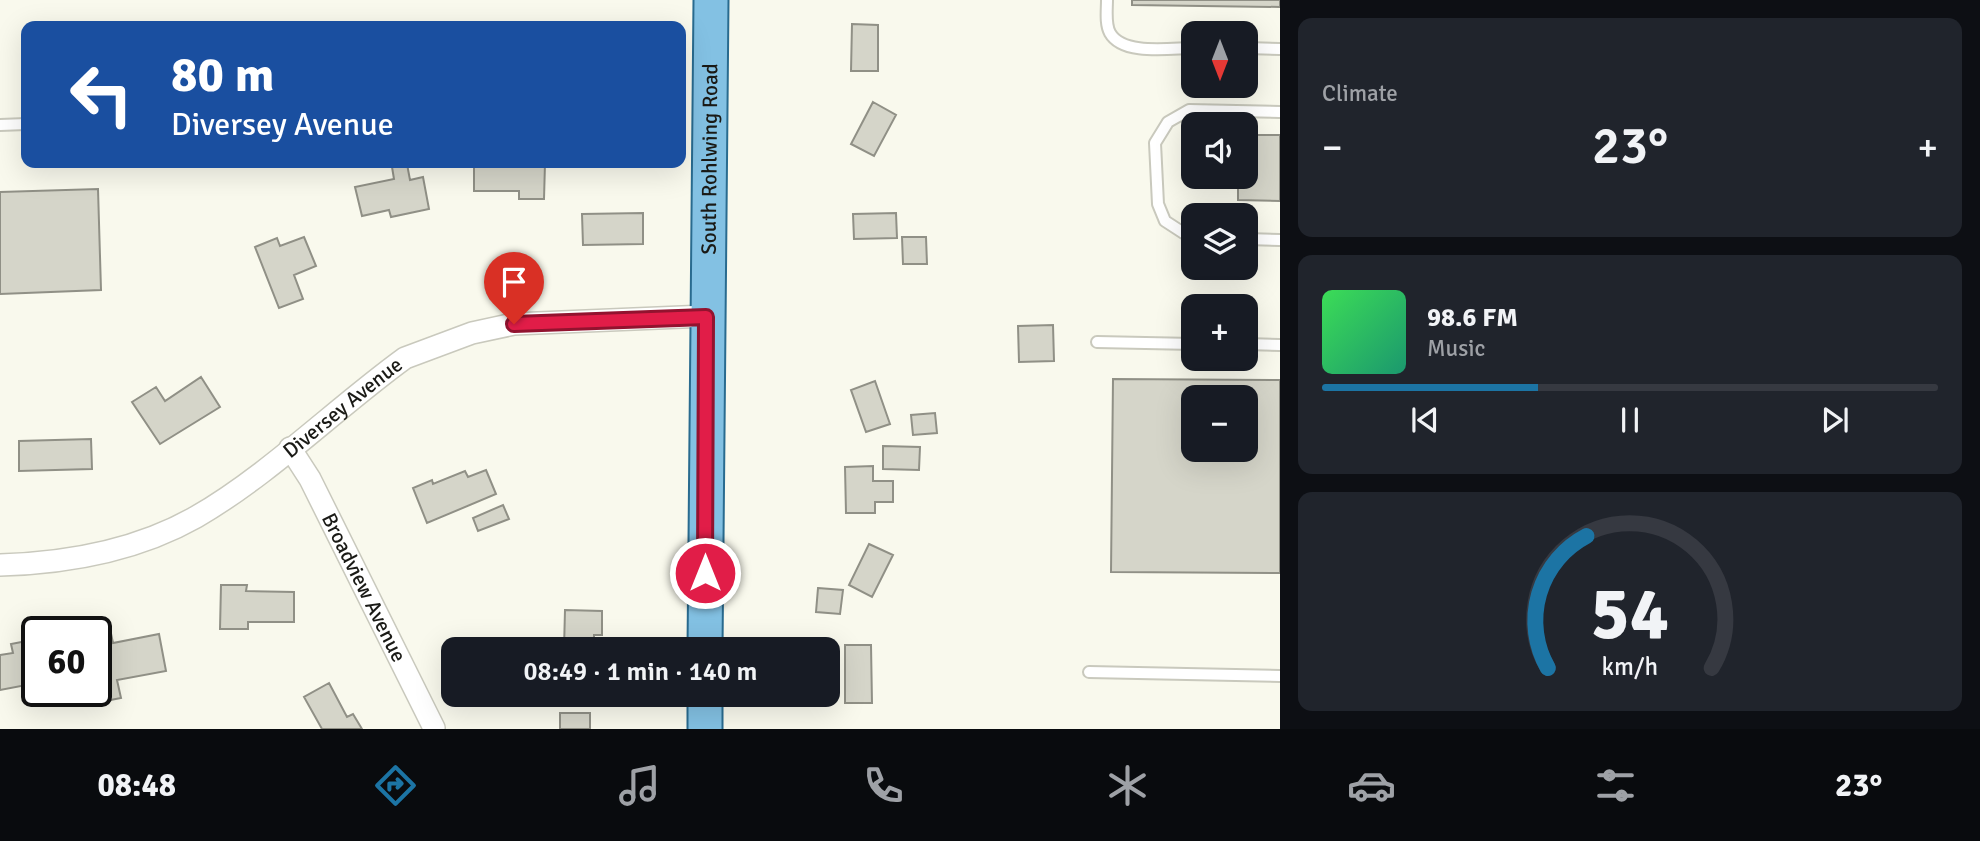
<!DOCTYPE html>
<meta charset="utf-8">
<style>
:root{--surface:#171b24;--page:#20242c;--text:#f1f3f6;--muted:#9ea1a6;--line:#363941;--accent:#1c74a4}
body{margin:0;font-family:Signika,sans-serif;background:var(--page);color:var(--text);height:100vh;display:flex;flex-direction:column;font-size:26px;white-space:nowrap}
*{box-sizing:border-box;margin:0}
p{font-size:23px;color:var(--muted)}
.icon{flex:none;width:38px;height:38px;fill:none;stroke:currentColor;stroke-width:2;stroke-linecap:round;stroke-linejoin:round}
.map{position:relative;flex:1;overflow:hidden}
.drawer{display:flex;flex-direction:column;gap:18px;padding:18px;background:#0d0f14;width:700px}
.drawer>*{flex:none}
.banner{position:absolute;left:21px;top:21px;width:665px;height:147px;border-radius:14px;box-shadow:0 7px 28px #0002;background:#1a4fa0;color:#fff;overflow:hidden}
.needle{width:46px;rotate:180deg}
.tools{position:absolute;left:1181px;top:21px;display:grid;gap:14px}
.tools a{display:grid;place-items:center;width:77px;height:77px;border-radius:14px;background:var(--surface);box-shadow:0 7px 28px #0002;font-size:35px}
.speed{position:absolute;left:21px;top:616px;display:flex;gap:14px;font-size:35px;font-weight:700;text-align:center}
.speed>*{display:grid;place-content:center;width:91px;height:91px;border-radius:50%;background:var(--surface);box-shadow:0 7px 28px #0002;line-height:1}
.speed .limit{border:4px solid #111;border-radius:10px;background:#fff;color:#111}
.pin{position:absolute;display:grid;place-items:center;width:60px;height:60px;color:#fff;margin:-72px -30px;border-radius:50% 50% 50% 0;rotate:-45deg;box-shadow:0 0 7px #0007}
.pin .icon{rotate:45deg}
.me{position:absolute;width:77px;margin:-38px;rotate:0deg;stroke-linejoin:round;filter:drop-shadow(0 0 5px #0008)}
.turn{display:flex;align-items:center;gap:24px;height:147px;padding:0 35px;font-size:32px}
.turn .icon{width:91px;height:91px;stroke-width:2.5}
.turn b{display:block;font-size:49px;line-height:60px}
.big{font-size:52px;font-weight:600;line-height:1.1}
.drawer .widget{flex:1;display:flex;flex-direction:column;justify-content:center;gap:10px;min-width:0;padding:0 24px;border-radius:14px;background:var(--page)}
.drawer .dial{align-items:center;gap:0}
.dial svg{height:182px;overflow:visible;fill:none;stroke:var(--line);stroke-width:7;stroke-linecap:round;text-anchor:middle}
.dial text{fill:var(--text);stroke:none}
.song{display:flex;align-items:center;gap:21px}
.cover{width:84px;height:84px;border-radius:10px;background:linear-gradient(135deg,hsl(130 70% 55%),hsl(160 70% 35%))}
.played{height:7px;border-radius:4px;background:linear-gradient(90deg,var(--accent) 35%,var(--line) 35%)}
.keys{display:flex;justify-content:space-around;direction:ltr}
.heat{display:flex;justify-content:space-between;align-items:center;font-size:38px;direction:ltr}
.trip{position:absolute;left:441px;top:637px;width:399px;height:70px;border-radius:14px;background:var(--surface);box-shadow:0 7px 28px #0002;font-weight:600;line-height:70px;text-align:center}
.dock{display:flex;height:112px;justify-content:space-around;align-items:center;background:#090b0e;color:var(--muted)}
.dock .icon{width:49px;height:49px}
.dock .on{color:var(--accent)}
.dock b{font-size:32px;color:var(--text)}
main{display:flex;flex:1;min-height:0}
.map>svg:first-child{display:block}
</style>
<main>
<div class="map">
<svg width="1280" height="729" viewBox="0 0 1280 729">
<rect width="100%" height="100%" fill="#f9f9ed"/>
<!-- building -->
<path fill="#d5d5c9" stroke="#909086" stroke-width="2" fill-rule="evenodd" d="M1132,0h148v7l-148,-2z
M852,24l26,1v46h-27z
M873,102l23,13 -22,41 -23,-12z
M1246,135h34v66l-42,-1v-23h8z
M474,163h71l-1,36h-25v-8h-45z
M407,164l3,16 13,-3 6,32 -38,8 -2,-7 -27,6 -7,-29 39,-8 -2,-12z
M98,189l3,101 -101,4v-102z
M643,213v31l-60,1 -1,-31z
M896,213l1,25 -43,1 -1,-25z
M304,237l12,29 -22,9 9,24 -24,9 -24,-61 22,-9 3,8z
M902,237h24l1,27h-24z
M1053,325l1,36 -35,1 -1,-36z
M201,377l19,30 -60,37 -28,-42 24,-15 9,14z
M1113,379l167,1v193l-169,-1zM1194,397h52v53h-52z
M875,381l15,43 -24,8 -15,-42z
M935,413l2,20 -24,2 -2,-20z
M91,439l1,30 -73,2v-30z
M883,446l37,1 -1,23 -36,-1z
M873,466v15h20v21h-18v11h-29l-1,-46z
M486,470l10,24 -69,29 -14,-35 19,-8 1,4 32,-13 3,6z
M503,505l6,14 -31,12 -5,-13z
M869,544l24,11 -21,42 -23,-12z
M221,585h26l-1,6 48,1v30h-46v7h-28z
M818,588l25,2 -3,24 -24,-2z
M565,610l37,1v24h-8v14h-30z
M109,624l4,19 46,-9 7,37 -49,9 4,18 -31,6 -3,-13h9v-59l-20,-2z
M37,639v44l-37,7v-35l13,-2 -2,-9z
M845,645h26l1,58h-27z
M329,683l18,34 6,-3 9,15h-40l-18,-32z
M560,713h30v16h-30z"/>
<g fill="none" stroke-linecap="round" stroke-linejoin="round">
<defs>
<path id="lane" d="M1107,0c0,10 -2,24 3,33 13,23 61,15 84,15
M1246,48l34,1
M0,125l26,-1
M1194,236l-9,-2 -20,-13 -7,-17 -3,-61 13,-21 21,-12 91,2
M1246,239l34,1
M1097,342l97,2
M1246,344l34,1
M1089,672l191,4"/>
<g id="street">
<path id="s1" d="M290,448l20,31 124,249"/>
<path id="s2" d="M0,565c68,-2 136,-14 196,-48 73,-42 140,-109 209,-159l67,-25 42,-9 192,-8"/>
</g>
<g id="primary">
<path id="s3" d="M705,649l6,-649"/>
<path d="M705,695v34"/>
</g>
</defs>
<!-- lane casing -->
<use href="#lane" stroke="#c9c9bd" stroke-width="14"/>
<!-- street casing -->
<use href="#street" stroke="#c9c9bd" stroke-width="24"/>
<!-- primary casing -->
<use href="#primary" stroke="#296b8f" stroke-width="37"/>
<!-- lane -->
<use href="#lane" stroke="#fff" stroke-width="10"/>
<!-- street -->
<use href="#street" stroke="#fff" stroke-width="21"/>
<!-- primary -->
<use href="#primary" stroke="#83c1e3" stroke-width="33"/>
</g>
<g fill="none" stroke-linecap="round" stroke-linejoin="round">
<defs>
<path id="route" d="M514,324l192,-7 -1,256"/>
</defs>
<!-- route casing -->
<use href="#route" stroke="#92132f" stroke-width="18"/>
<!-- route -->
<use href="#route" stroke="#e11d48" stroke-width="12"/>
</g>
<g text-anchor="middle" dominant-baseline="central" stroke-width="6" stroke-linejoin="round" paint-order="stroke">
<!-- street labels -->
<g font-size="21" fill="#1a1a16" stroke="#f9f9ed">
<text stroke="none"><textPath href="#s3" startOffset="490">South Rohlwing Road</textPath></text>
<text stroke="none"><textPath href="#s2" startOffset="387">Diversey Avenue</textPath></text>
<text stroke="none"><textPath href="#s1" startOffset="158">Broadview Avenue</textPath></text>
</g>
</g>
</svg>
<div class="tools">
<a><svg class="needle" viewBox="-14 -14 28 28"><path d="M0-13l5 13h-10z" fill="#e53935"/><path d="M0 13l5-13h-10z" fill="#9ea1a6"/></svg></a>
<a><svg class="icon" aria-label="sound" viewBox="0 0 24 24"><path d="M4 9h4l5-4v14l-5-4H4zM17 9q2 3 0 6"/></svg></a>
<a><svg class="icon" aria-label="layers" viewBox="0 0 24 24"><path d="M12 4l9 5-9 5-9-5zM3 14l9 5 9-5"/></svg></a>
<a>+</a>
<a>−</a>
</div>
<div class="speed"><div class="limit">60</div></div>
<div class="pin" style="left:514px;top:324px;background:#d93025"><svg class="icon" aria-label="arrive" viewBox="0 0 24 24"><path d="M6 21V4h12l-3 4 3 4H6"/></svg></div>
<svg class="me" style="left:705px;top:573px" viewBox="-20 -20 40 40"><circle r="17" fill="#e11d48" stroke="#fff" stroke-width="3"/><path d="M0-11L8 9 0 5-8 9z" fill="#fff"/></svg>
<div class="trip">08:49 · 1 min · 140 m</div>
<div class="banner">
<div class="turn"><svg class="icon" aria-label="left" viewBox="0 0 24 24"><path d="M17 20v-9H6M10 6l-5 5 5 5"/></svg><div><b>80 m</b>Diversey Avenue</div></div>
</div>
</div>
<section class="drawer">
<div class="widget"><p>Climate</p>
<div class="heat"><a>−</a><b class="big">23°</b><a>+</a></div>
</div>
<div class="widget">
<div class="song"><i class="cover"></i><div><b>98.6 FM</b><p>Music</p></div></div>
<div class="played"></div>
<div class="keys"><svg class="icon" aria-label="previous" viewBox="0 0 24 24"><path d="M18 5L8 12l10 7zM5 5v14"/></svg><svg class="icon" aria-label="pause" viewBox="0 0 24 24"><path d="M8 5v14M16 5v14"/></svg><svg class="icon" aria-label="next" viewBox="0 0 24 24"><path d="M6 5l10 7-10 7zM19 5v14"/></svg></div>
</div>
<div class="widget dial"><svg viewBox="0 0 100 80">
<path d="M14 69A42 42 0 1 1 86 69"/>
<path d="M14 69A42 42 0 0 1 31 11" stroke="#1c74a4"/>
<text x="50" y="56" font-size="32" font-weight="700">54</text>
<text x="50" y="72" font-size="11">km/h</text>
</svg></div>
</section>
</main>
<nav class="dock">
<b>08:48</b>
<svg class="icon on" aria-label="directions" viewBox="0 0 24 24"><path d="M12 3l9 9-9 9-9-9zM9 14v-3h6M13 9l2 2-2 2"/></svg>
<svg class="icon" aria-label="music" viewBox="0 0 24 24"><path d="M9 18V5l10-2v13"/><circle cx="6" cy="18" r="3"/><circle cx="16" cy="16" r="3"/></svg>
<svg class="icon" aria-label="phone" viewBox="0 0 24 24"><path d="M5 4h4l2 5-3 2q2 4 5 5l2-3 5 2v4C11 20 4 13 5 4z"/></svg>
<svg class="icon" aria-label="climate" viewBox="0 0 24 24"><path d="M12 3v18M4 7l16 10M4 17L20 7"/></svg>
<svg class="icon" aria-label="car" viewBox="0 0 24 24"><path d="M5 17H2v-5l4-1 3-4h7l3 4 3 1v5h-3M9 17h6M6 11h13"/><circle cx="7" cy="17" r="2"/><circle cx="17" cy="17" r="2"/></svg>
<svg class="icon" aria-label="filters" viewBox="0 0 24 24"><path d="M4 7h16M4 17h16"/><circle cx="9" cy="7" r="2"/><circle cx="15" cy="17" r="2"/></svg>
<b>23°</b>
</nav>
